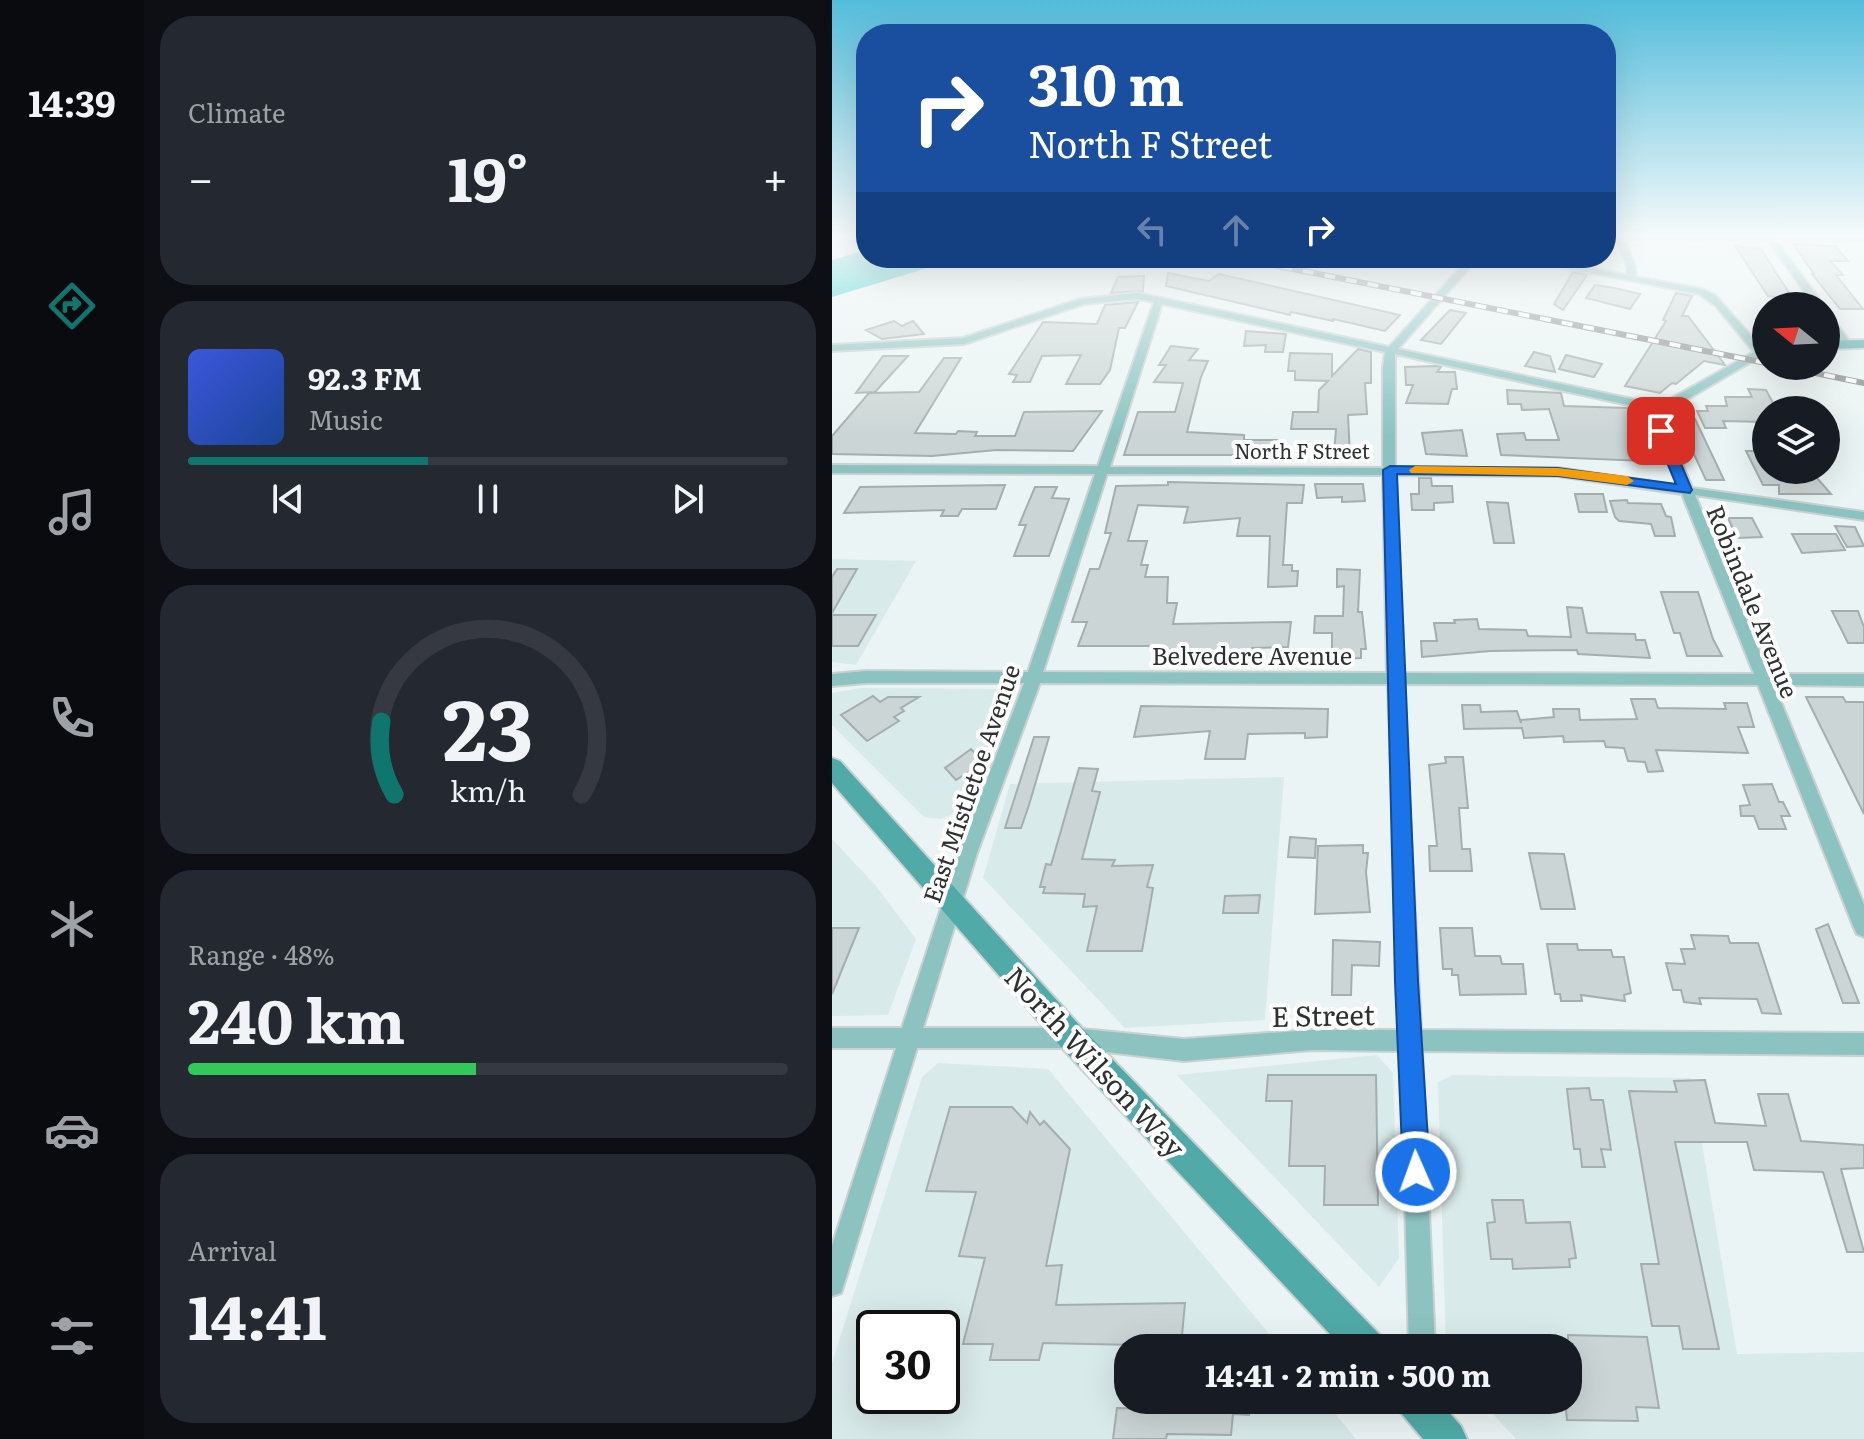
<!DOCTYPE html>
<meta charset="utf-8">
<style>
:root{--surface:#171b24;--page:#242831;--text:#f1f3f6;--muted:#9ea1a6;--line:#363941;--accent:#0f766e}
body{margin:0;font-family:Literata,serif;background:var(--page);color:var(--text);height:100vh;display:flex;flex-direction:column;font-size:30px;white-space:nowrap}
*{box-sizing:border-box;margin:0}
p{font-size:26px;color:var(--muted)}
.icon{flex:none;width:44px;height:44px;fill:none;stroke:currentColor;stroke-width:2;stroke-linecap:round;stroke-linejoin:round}
.map{position:relative;flex:1;overflow:hidden}
.panel{display:flex;flex-direction:column;gap:16px;padding:16px;background:#0d0f14;width:688px}
.panel>*{flex:none}
.hud{position:absolute;left:24px;top:24px;width:760px;height:244px;border-radius:32px;box-shadow:0 8px 32px #0002;background:#1a4fa0;color:#fff;overflow:hidden}
.needle{width:52px;rotate:288deg}
.fabs{position:absolute;left:920px;top:292px;display:grid;gap:16px}
.fabs a{display:grid;place-items:center;width:88px;height:88px;border-radius:50%;background:var(--surface);box-shadow:0 8px 32px #0002;font-size:40px}
.speed{position:absolute;left:24px;top:1310px;display:flex;gap:16px;font-size:40px;font-weight:700;text-align:center}
.speed>*{display:grid;place-content:center;width:104px;height:104px;border-radius:50%;background:var(--surface);box-shadow:0 8px 32px #0002;line-height:1}
.speed .limit{border:4px solid #111;border-radius:12px;background:#fff;color:#111}
.pin{position:absolute;display:grid;place-items:center;width:68px;height:68px;color:#fff;margin:-34px;border-radius:16px;box-shadow:0 4px 12px #0006}
.me{position:absolute;width:88px;margin:-44px;rotate:358deg;stroke-linejoin:round;filter:drop-shadow(0 0 6px #0008)}
.turn{display:flex;align-items:center;gap:28px;height:168px;padding:0 40px;font-size:36px}
.turn .icon{width:104px;height:104px;stroke-width:2.5}
.turn b{display:block;font-size:56px;line-height:68px}
.lanes{display:flex;align-items:center;height:76px;padding:0 40px;background:#0003;justify-content:center;gap:40px;direction:ltr}
.lanes .off{opacity:.35}
.big{font-size:60px;font-weight:700;line-height:1.1}
.panel .card{flex:1;display:flex;flex-direction:column;justify-content:center;gap:12px;min-width:0;padding:0 28px;border-radius:32px;background:var(--page)}
.panel .dial{align-items:center;gap:0}
.dial svg{height:208px;overflow:visible;fill:none;stroke:var(--line);stroke-width:7;stroke-linecap:round;text-anchor:middle}
.dial text{fill:var(--text);stroke:none}
.song{display:flex;align-items:center;gap:24px}
.cover{width:96px;height:96px;border-radius:12px;background:linear-gradient(135deg,hsl(230 70% 55%),hsl(220 70% 35%))}
.played{height:8px;border-radius:4px;background:linear-gradient(90deg,var(--accent) 40%,var(--line) 40%)}
.keys{display:flex;justify-content:space-around;direction:ltr}
.heat{display:flex;justify-content:space-between;align-items:center;font-size:44px;direction:ltr}
.charge{height:12px;border-radius:6px;background:linear-gradient(90deg,#34c759 48%,var(--line) 0)}
.trip{position:absolute;left:282px;top:1334px;width:468px;height:80px;border-radius:32px;background:var(--surface);box-shadow:0 8px 32px #0002;font-weight:700;line-height:80px;text-align:center}
main{display:flex;flex:1;min-height:0}
.dock{display:flex;flex-direction:column;width:144px;justify-content:space-around;align-items:center;background:#090b0e;color:var(--muted)}
.dock .icon{width:56px;height:56px}
.dock .on{color:var(--accent)}
.dock b{font-size:36px;color:var(--text)}
.map>svg:first-child{display:block}
</style>
<main>
<nav class="dock">
<b>14:39</b>
<svg class="icon on" aria-label="directions" viewBox="0 0 24 24"><path d="M12 3l9 9-9 9-9-9zM9 14v-3h6M13 9l2 2-2 2"/></svg>
<svg class="icon" aria-label="music" viewBox="0 0 24 24"><path d="M9 18V5l10-2v13"/><circle cx="6" cy="18" r="3"/><circle cx="16" cy="16" r="3"/></svg>
<svg class="icon" aria-label="phone" viewBox="0 0 24 24"><path d="M5 4h4l2 5-3 2q2 4 5 5l2-3 5 2v4C11 20 4 13 5 4z"/></svg>
<svg class="icon" aria-label="climate" viewBox="0 0 24 24"><path d="M12 3v18M4 7l16 10M4 17L20 7"/></svg>
<svg class="icon" aria-label="car" viewBox="0 0 24 24"><path d="M5 17H2v-5l4-1 3-4h7l3 4 3 1v5h-3M9 17h6M6 11h13"/><circle cx="7" cy="17" r="2"/><circle cx="17" cy="17" r="2"/></svg>
<svg class="icon" aria-label="filters" viewBox="0 0 24 24"><path d="M4 7h16M4 17h16"/><circle cx="9" cy="7" r="2"/><circle cx="15" cy="17" r="2"/></svg>
</nav>
<section class="panel">
<div class="card"><p>Climate</p>
<div class="heat"><a>−</a><b class="big">19°</b><a>+</a></div>
</div>
<div class="card">
<div class="song"><i class="cover"></i><div><b>92.3 FM</b><p>Music</p></div></div>
<div class="played"></div>
<div class="keys"><svg class="icon" aria-label="previous" viewBox="0 0 24 24"><path d="M18 5L8 12l10 7zM5 5v14"/></svg><svg class="icon" aria-label="pause" viewBox="0 0 24 24"><path d="M8 5v14M16 5v14"/></svg><svg class="icon" aria-label="next" viewBox="0 0 24 24"><path d="M6 5l10 7-10 7zM19 5v14"/></svg></div>
</div>
<div class="card dial"><svg viewBox="0 0 100 80">
<path d="M14 69A42 42 0 1 1 86 69"/>
<path d="M14 69A42 42 0 0 1 9 41" stroke="#0f766e"/>
<text x="50" y="56" font-size="32" font-weight="700">23</text>
<text x="50" y="72" font-size="11">km/h</text>
</svg></div>
<div class="card"><p>Range · 48%</p><b class="big">240 km</b><div class="charge"></div></div>
<div class="card"><p>Arrival</p><b class="big">14:41</b></div>
</section>
<div class="map">
<svg width="1032" height="1439" viewBox="0 0 1032 1439">
<rect width="100%" height="100%" fill="#ebf4f4"/>
<!-- built -->
<path fill="#d8eae9" fill-rule="evenodd" d="M0,559l84,2 -60,104 -24,-3z
M28,688l139,1 10,7 -43,112 -25,11 -17,-2 -92,-92v-32z
M452,777l-19,243 -140,8 -142,-150 27,-94z
M0,839l44,47 40,53 -28,76 -56,1z
M545,1055l16,18 6,185 -20,29 -202,-212z
M106,1063l110,6 233,279h-153v52h196l32,39h-524v-76l90,-286zM42,1328h68v68h-68z
M621,1075l238,3 46,276 127,-2v87h-348l-36,-39h88v-52h-122l-8,-266z"/>
<!-- water -->
<path fill="#14c9c7" d="M34,250v8h94l-128,39v-37z"/>
<!-- building -->
<path fill="#ccd5d5" stroke="#a5aeae" stroke-width="2" d="M961,244l42,2 13,15h-18l13,14h-7l27,34h-23l-28,-35h2z
M903,246l26,3 32,50 -25,-3z
M741,272l14,3 -24,35 -9,-6z
M336,273l41,8 10,-7 181,41 -15,16 -52,-12v2l-42,-9 -1,3 -124,-29z
M312,276l-1,15 -32,2 7,-16z
M763,285l19,3 26,6 -10,15 -44,-11z
M844,293l16,3 -10,20h6l37,49 -21,-4 -28,23 -4,-1 -12,10 -35,-7 41,-65 -3,-1z
M306,302l-13,26h-6l-9,42 -10,14h-34l15,-29 -39,1 -12,26h-17l4,-7 -8,-1 34,-52 54,2 8,-19z
M618,310l16,3 -25,31 -20,-4z
M62,321l8,5 11,-5 11,13 -42,5 -16,-9z
M414,331l40,3 -3,18h-18l1,-7 -22,1z
M339,346l27,3 -9,11 19,1 -7,16 -14,55 57,3v5h34l-2,15h-152l14,-43h37l8,-29 -29,-1 12,-17h-7z
M526,349l13,3v31h-6l2,31 -19,1 2,41 -16,-1 2,-26h-45l2,-17h25l1,-22 9,-9 -33,-1v-9h-7l2,-18 42,1v22z
M702,352l16,4 5,16 -30,-6z
M734,355l36,9 -8,13 -35,-8z
M51,356h25l-33,36 -19,1z
M112,358h17l-46,75 41,1 2,-3 19,1 -2,4h40l9,-24 78,-1 -29,40 -77,-1 -64,6 -100,-2v-18l37,-43 50,-1z
M605,366l4,1 -4,5h18l2,17h-5l-4,15 -42,-1 7,-18h-7l-1,-18z
M916,389l18,1 11,20h-11v12l-43,-1 3,7h-21l-8,-17h11l-2,-5h21l-2,-9h27z
M675,390l54,3 3,13 64,2 8,18 -6,1 14,34 -143,-6 -4,-21 27,-1 2,7h33l-10,-31 -27,1 -1,-6h-13z
M845,418l18,1 29,61h-18z
M630,430l5,26 -41,-2 -4,-21z
M914,451h20v19h44l21,24h-52v-9h-16z
M587,478h12l1,8h20l1,16 -19,1v7h-22l-1,-16h8z
M336,482l136,3 -2,18h-15l-4,62h9v6h6l-1,15 -29,1 2,-51h-33l3,-18 -56,5 4,-16 -50,-2 -10,36h19l-6,24h7l-3,12h23l-1,26h10l-4,21 118,-2 -3,25 -36,1 -1,5h-70v-4l-28,1 1,-3 -6,-1h-70l9,-24h-15l18,-53h9l12,-36h-6l11,-47 52,-1z
M483,484h48l2,17 -23,1v-5l-25,1z
M173,485l-9,24h-34l-4,7h-17l3,-6 -100,3 16,-26z
M203,487h22l-5,11 17,1 -20,57h-35l12,-31h-7z
M743,494h28l4,18h-28z
M795,500l1,3 33,1 5,12 5,1 4,19h-20l-4,-12 -32,-3 -4,-4 -5,-16z
M655,502l21,1 6,40h-20z
M896,518h24l10,19 -25,1z
M1003,526l20,1 9,19 -17,1z
M960,534h44l9,16 -43,3z
M5,569h20l-25,44v-36z
M505,569l23,1 -2,42h4l4,37h-5v9l-29,1v-26h-18l1,-17h28l1,-30 -7,1z
M829,592h37l15,47 9,17h-35l-7,-23h-6z
M735,607l15,1 5,25 48,1 1,6h9l5,18 -72,-4 -1,-4 -87,1 -68,6 -1,-16h16l-3,-18h21l-1,-3 23,-1 2,10 47,1 2,6 43,1z
M1000,611h26l6,16v16h-16z
M0,615h44l-18,31h-26z
M41,696l7,6 8,-5h31l-18,11 3,3 -10,6 5,4 -32,20 -26,-26z
M974,697h37l3,5h18v112z
M799,699h24l3,9 68,1 -2,-6h23l7,24h-16l10,26 -92,-3 7,21 -15,1 -3,-10 -17,-1 -4,-13 -18,-1 -2,-6 -40,1 -1,-6 -39,2 -2,-10 -58,1 -2,-24h18l1,7 36,-1 4,12v-3l33,-3 -1,-8h26l1,11 57,-1z
M309,706l187,3 -1,28 -22,1v-5l-57,1 -3,25h-40l5,-28 -76,6z
M202,737h15l-20,68 -8,23h-16z
M139,749l13,13 -28,18 -11,-12z
M613,757h18l5,51h-9l3,41h8l2,22h-42l-1,-25h8l-8,-81 17,-2z
M247,768l19,1 -6,22 8,1 -18,67 33,1 -3,6 41,-1 -6,22 6,1 -11,63h-55l10,-45 -14,1 2,-13 -42,-1 2,-6h-5l6,-23 5,1z
M940,784l7,18h4l7,14h-9l5,13h-27l-5,-13h-13l-1,-10 10,-1 -7,-20z
M458,837l26,2 -1,19 -27,-1z
M531,845v8h5l-2,19 4,40 -55,2 3,-68z
M697,853l35,1 11,55h-34z
M428,895l-2,18h-35l2,-17z
M996,924l31,79h-16l-27,-74z
M0,928h27l-27,66z
M608,928h32l3,28h25l2,8h21l3,30 -66,1 -2,-20h-6v-6h-9z
M859,935l37,1 2,7h28l23,71 -19,-1 -5,-14 -58,-1 2,6 -17,-2 -3,-12h-8l-7,-27 19,1 -4,-15h14z
M501,940l47,2 -1,24 -27,-1 -1,30h-19z
M715,944h30l1,6h33l2,7h11l7,36 -7,2 1,6 -44,-6 1,6h-21l-1,-7h-5z
M436,1075h108l2,130h-54l1,-39h-36l3,-65h-26z
M873,1080l10,43 51,3 -8,-32h30l13,47 63,4v23l-23,1 23,83h-17l-24,-80 -69,-2 -7,-28h-72l44,207h-36l-4,-23h-27l-11,-62h18l-30,-173 48,1 -3,-11z
M757,1088l2,12h12l8,50 -10,-1 4,18h-23l-2,-18h-6l-7,-60z
M118,1107h62l15,16 3,-11 10,13 4,-4 26,28 -24,117 16,-1 -6,40 129,-2 -4,43 -138,-3 -4,17h-49l3,-16h-30l22,-86 -26,-2 17,-64 -50,-1z
M660,1200h31l3,23 44,-1 6,36 -7,1 1,8 -57,2 -1,-10h-21l-4,-36 8,-1z
M736,1335l79,2 12,71 -23,-1 2,14 -71,-1 -2,-20h3z
M353,1400h65l-1,15 -16,-1 -2,21 -64,-1 -1,5h-53l4,-31 67,1z"/>
<g fill="none" stroke-linecap="round" stroke-linejoin="round">
<defs>
<path id="street" d="M782,235h250v6l-88,-1 48,66h-10l-46,-66 -144,-1 11,27 1,11 66,12 13,6 51,58 -99,58 -3,8 28,69 172,24v8l-169,-25 74,179h95v12l-90,-1 90,220v32l-7,-3 -3,-6 -96,-243 -355,-1 18,346 443,3v22l-442,-4 13,297h-26l-8,-297 -89,-1 -128,11 -112,-13h-155l-73,236 -3,9 -9,3v-50l64,-198h-64v-20h70l57,-175 65,-170h-158l-34,3v-12l34,-3 162,1 67,-198 -263,-1v-8l266,1 56,-164 -16,-3 -54,5 -120,40 -132,7v-6l131,-7 117,-39 58,-6 251,54 80,-89h9l-80,91 262,56 94,-53 -38,-46 -17,-12 -183,-36h18l93,17v-9zM330,304l223,48 -2,15v101l-273,-1zM563,354l261,57 -4,8 27,67 -121,-18h-163zM275,474l276,1 4,198 -344,-1zM563,475l163,1 124,18 72,180 -352,-1zM208,683l348,1 12,346h-88l-128,9 -112,-11h-149l54,-175z
M994,313l3,1 21,28v4h-8l-16,-23z"/>
<path id="secondary" d="M1032,340v8l-38,1v-8z
M0,758l8,3 242,267 298,307 5,13h-42l-281,-300 -230,-265z
M564,1400h42l23,26 6,13h-44l-22,-26z"/>
</defs>
<!-- street casing -->
<use href="#street" stroke="#c9d1d1" stroke-width="4"/>
<!-- secondary casing -->
<use href="#secondary" stroke="#c9d1d1" stroke-width="4"/>
<!-- street -->
<use href="#street" fill="#8cc3c1" fill-rule="evenodd"/>
<!-- secondary -->
<use href="#secondary" fill="#50aba8" fill-rule="evenodd"/>
<defs>
<path id="rail" d="M406,258l528,105
M949,366l83,17"/>
</defs>
<!-- rail casing -->
<use href="#rail" stroke="#888e8e" stroke-width="6"/>
<!-- rail -->
<use href="#rail" stroke="#fff" stroke-width="4" stroke-dasharray="11" stroke-linecap="butt"/>
</g>
<!-- sky -->
<linearGradient id="sky" x2="0" y2="1"><stop stop-color="#53bcdb"/><stop offset="0.54" stop-color="#f6fafa"/><stop offset="1" stop-color="#f6fafa" stop-opacity="0"/></linearGradient>
<rect width="1032" height="436" fill="url(#sky)"/>
<!-- route -->
<path fill="#1a73e8" stroke="#114b97" stroke-width="2" d="M829,427l6,4 25,59 -2,3 -132,-17 -161,-2 21,507 12,191 -4,9 -10,4 -9,-4 -4,-9 -8,-191 -12,-511 7,-4 168,2 118,16 -22,-53z"/>
<!-- slow -->
<path fill="#f59e0b" d="M583,466l143,2 69,8 7,5 -7,4 -69,-9 -147,-3 -2,-3z"/>
<g text-anchor="middle" dominant-baseline="central" stroke-width="8" stroke-linejoin="round" paint-order="stroke">
<!-- far-street labels -->
<g font-size="20" fill="#2d3131" stroke="#fff">
<text x="470" y="450">North F Street</text>
</g>
<!-- street labels -->
<g font-size="24" fill="#2d3131" stroke="#fff">
<text transform="translate(922 601) rotate(68)">Robindale Avenue</text>
<text x="420" y="654">Belvedere Avenue</text>
<text transform="translate(138 783) rotate(-71)">East Mistletoe Avenue</text>
</g>
<!-- near-street labels -->
<g font-size="28" fill="#2d3131" stroke="#fff">
<text transform="translate(491 1014) rotate(-1)">E Street</text>
<text transform="translate(264 1061) rotate(47)">North Wilson Way</text>
</g>
</g>
</svg>
<div class="fabs">
<a><svg class="needle" viewBox="-14 -14 28 28"><path d="M0-13l5 13h-10z" fill="#e53935"/><path d="M0 13l5-13h-10z" fill="#9ea1a6"/></svg></a>
<a><svg class="icon" aria-label="layers" viewBox="0 0 24 24"><path d="M12 4l9 5-9 5-9-5zM3 14l9 5 9-5"/></svg></a>
</div>
<div class="speed"><div class="limit">30</div></div>
<div class="pin" style="left:829px;top:431px;background:#d93025"><svg class="icon" aria-label="arrive" viewBox="0 0 24 24"><path d="M6 21V4h12l-3 4 3 4H6"/></svg></div>
<svg class="me" style="left:584px;top:1172px" viewBox="-20 -20 40 40"><circle r="17" fill="#1a73e8" stroke="#fff" stroke-width="3"/><path d="M0-11L8 9 0 5-8 9z" fill="#fff"/></svg>
<div class="trip">14:41 · 2 min · 500 m</div>
<div class="hud">
<div class="turn"><svg class="icon" aria-label="right" viewBox="0 0 24 24"><path d="M7 20v-9h11M14 6l5 5-5 5"/></svg><div><b>310 m</b>North F Street</div></div>
<div class="lanes"><svg class="icon off" aria-label="left" viewBox="0 0 24 24"><path d="M17 20v-9H6M10 6l-5 5 5 5"/></svg><svg class="icon off" aria-label="ahead" viewBox="0 0 24 24"><path d="M12 20V5M6 11l6-6 6 6"/></svg><svg class="icon" aria-label="right" viewBox="0 0 24 24"><path d="M7 20v-9h11M14 6l5 5-5 5"/></svg></div>
</div>
</div>
</main>
